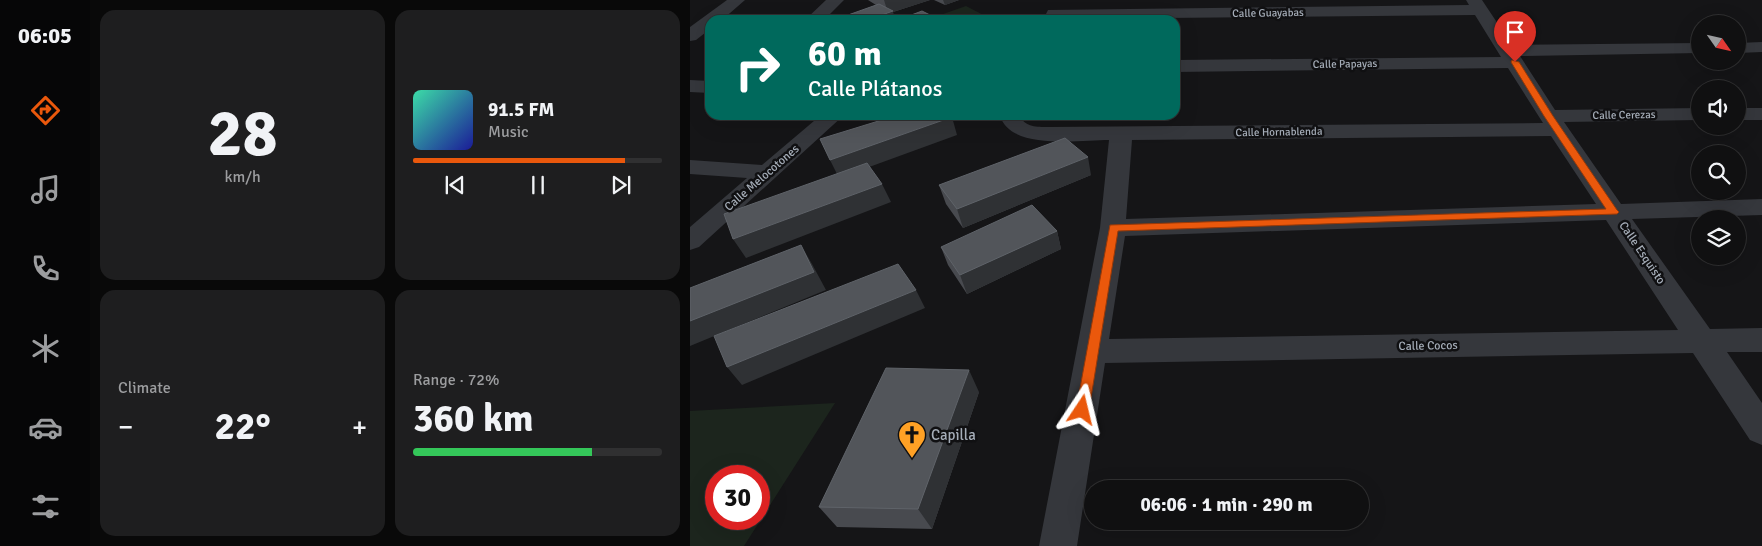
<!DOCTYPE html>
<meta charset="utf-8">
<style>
:root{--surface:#101011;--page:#1e1e1f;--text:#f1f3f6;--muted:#9c9d9f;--line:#303031;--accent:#ea580c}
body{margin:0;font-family:Signika,sans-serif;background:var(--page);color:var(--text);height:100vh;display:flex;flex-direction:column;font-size:19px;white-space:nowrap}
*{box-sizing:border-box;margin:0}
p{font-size:16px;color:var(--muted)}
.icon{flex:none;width:28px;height:28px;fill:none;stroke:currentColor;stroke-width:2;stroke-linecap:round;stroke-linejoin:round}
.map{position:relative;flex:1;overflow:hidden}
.drawer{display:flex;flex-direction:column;gap:10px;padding:10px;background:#090909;width:600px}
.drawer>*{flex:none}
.top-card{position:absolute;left:15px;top:15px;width:475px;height:105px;border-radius:15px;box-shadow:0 5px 20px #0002,0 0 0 1px var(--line);background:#00695c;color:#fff;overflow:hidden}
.needle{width:32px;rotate:124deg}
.controls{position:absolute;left:1001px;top:15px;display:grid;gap:10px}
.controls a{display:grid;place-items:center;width:55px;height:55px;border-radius:50%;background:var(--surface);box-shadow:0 5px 20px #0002,0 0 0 1px var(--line);font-size:25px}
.speed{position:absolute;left:15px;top:465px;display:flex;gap:10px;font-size:25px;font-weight:700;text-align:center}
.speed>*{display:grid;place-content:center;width:65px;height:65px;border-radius:50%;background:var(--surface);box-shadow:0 5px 20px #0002,0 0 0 1px var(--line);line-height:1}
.speed .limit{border:8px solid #d22;background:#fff;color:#111}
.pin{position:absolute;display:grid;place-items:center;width:42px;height:42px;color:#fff;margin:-51px -21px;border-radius:50% 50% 50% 0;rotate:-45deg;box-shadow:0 0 5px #0007}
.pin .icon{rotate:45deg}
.me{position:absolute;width:55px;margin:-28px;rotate:10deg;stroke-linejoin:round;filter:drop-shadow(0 0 4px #0008)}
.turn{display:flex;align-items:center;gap:18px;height:105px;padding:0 20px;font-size:22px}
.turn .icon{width:65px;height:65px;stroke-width:2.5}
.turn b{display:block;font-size:35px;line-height:42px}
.big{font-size:38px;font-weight:700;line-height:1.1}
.drawer .card{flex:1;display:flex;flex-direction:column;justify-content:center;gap:8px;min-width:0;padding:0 18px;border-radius:15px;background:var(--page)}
.drawer .dial{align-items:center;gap:0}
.dial b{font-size:65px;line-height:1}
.song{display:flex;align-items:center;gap:15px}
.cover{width:60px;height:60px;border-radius:8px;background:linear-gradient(135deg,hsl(160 70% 55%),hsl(240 70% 35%))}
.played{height:5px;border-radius:2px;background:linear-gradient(90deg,var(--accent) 85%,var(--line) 85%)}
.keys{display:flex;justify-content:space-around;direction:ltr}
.heat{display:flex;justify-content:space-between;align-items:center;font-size:28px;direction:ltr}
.charge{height:8px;border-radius:4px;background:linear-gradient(90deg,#34c759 72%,var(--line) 0)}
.drawer .tiles{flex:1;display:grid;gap:10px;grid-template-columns:repeat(2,1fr)}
.trip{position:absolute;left:394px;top:480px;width:285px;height:50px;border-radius:25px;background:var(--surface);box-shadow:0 5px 20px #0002,0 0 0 1px var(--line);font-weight:700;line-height:50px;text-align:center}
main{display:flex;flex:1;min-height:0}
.menu{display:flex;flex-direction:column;width:90px;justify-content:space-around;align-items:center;background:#060607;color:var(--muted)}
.menu .icon{width:35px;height:35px}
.menu .selected{color:var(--accent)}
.menu b{font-size:22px;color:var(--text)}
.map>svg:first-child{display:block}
</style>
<main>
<nav class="menu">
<b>06:05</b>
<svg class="icon selected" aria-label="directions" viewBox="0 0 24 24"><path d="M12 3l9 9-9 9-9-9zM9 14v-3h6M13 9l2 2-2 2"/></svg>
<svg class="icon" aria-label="music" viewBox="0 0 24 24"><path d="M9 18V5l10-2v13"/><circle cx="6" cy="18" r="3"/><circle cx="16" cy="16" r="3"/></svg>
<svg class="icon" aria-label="phone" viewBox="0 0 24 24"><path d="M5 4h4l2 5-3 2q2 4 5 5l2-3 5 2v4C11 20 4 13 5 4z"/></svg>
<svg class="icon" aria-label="climate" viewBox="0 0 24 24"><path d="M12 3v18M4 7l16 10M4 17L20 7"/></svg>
<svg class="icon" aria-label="car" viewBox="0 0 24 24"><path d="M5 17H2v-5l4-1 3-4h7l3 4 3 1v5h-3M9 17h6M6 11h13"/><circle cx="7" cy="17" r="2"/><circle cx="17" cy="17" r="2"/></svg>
<svg class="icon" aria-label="filters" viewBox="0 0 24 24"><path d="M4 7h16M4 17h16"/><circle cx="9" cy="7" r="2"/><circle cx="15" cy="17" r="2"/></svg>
</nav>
<section class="drawer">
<div class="tiles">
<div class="card dial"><b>28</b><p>km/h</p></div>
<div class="card">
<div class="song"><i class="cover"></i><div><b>91.5 FM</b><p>Music</p></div></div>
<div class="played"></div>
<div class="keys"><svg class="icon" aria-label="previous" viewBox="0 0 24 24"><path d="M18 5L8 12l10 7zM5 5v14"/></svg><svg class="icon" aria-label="pause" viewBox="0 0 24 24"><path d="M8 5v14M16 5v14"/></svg><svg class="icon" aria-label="next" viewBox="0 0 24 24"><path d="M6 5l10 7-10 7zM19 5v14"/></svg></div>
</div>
<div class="card"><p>Climate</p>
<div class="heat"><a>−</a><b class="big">22°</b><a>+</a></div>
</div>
<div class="card"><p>Range · 72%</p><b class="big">360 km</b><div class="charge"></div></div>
</div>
</section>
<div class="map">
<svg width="1072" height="546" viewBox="0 0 1072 546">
<rect width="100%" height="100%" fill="#151517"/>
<!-- green -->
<path fill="#1c251d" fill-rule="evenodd" d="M276,6l27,14 -64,-1z
M145,403l-91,143h-54v-135zM26,476h43v43h-43z"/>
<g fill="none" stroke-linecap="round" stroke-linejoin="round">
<!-- minor -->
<path fill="#35373c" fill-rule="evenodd" d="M37,0h18l-23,20h-12v9l-14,11 -6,1v-14z
M136,0h18l-20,20h-19z
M776,0h16l30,45 188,-2v10l-180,3 35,54 145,-2v12l-136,2 57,82 141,-5v16l-130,4 78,110 52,-1v24h-35l35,51v42l-12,-5 -57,-87 -588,10 -28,183h-38l61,-318 9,-88c-28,0 -100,11 -109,-25h20c4,13 19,12 30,12l493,-4 -35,-55 -333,4v-12l326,-3 -26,-42 -421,4 -6,-1 -2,-4 2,-4 421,-5zM861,136l45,68 -470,15 6,-79zM916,220l72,110 -569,9 16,-103z
M1072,42v10l-24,1v-10z
M0,80l20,1v12l-20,-1z
M1048,108h24v12h-24z
M131,115h23l-145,132 -9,3v-23l57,-49 -57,-4v-14l72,5z"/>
</g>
<!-- wall -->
<path fill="#484a4f" d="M178,0h62l-37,12 -17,-7z
M244,0h25l-14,5z
M401,175l-128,53 -17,-24 -7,-19z
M367,231l4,18 -94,45 -19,-29 -7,-18z
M289,392l-47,137 -95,-2 -18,-20z"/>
<!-- shaded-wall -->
<path fill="#2f3134" d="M194,0h46l-37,12 3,8h-28l20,-7z
M253,0h16l-14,5z
M262,117l5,18 -118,43 -9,-18z
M398,157l3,18 -128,53 -6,-19z
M192,184l9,18 -145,56 -13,-19z
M367,231l4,18 -94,45 -7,-19z
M111,245l11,19 14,26 -136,56v-25z
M226,290l9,18 -183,77 -15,-18z
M279,370l10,22 -47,137 -14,-20z"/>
<!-- building -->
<path fill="#52555a" stroke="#5f6369" d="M189,4l14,7 -25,9h-34z
M232,11l14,7 -4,2h-34z
M208,115h52l2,2 -122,43 -10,-21z
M375,138l23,19 -131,52 -18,-24z
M177,163l15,21 -149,55 -9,-25z
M342,205l25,26 -97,44 -19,-28z
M111,245l13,27 -124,49v-33z
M208,264l18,26 -189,77 -13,-31z
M196,368l83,2 -51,139 -99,-2z"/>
<!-- route -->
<path fill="#ea580c" stroke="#983908" d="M822,60l7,2 34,54 64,94 2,2 -2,2 -499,17 -29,179 -2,4 -5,1 -4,-1 -2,-4 34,-185 496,-16 -62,-93 -33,-54z"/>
<!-- icons -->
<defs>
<symbol id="church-pin" viewBox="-11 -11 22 30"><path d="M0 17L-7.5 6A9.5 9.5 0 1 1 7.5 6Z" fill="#ffa125" stroke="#101012"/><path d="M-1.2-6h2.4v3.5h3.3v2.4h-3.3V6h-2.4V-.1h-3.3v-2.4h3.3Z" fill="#111"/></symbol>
</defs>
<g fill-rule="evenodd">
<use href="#church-pin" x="206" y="419" width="32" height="43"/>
</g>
<g text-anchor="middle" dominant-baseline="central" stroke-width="5" stroke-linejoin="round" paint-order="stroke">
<!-- far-street labels -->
<g font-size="11" fill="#a5adb8" stroke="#101012">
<text transform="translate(578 13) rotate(-1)">Calle Guayabas</text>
<text transform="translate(655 64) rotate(-1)">Calle Papayas</text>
<text transform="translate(934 115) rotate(-1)">Calle Cerezas</text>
<text transform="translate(589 132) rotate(-1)">Calle Hornablenda</text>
</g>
<!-- street labels -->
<g font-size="12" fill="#a5adb8" stroke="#101012">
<text transform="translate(72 178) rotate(-41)">Calle Melocotones</text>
<text transform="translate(952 253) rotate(56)">Calle Esquisto</text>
<text transform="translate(738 346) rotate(-1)">Calle Cocos</text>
</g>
<!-- near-poi labels -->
<g font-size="15" fill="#a5adb8" stroke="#101012" text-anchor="start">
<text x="241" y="435">Capilla</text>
</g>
</g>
</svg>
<div class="controls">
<a><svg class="needle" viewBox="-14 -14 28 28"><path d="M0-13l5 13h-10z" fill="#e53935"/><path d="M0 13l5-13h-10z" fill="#9c9d9f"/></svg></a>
<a><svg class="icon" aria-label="sound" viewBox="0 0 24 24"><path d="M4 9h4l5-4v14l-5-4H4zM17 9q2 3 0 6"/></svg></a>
<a><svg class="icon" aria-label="search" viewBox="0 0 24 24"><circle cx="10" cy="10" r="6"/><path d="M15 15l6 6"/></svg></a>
<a><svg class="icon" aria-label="layers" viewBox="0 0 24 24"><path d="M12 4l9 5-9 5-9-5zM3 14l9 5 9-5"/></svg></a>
</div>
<div class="speed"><div class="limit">30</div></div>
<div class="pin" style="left:825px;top:62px;background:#d93025"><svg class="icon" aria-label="arrive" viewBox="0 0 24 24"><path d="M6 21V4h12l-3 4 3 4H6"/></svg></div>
<svg class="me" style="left:392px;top:410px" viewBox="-20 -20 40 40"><path d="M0-17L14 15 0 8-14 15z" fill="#ea580c" stroke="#fff" stroke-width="4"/></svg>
<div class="trip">06:06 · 1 min · 290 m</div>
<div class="top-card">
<div class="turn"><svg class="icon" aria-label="right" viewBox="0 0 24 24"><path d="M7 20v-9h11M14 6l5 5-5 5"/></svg><div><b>60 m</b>Calle Plátanos</div></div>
</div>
</div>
</main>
